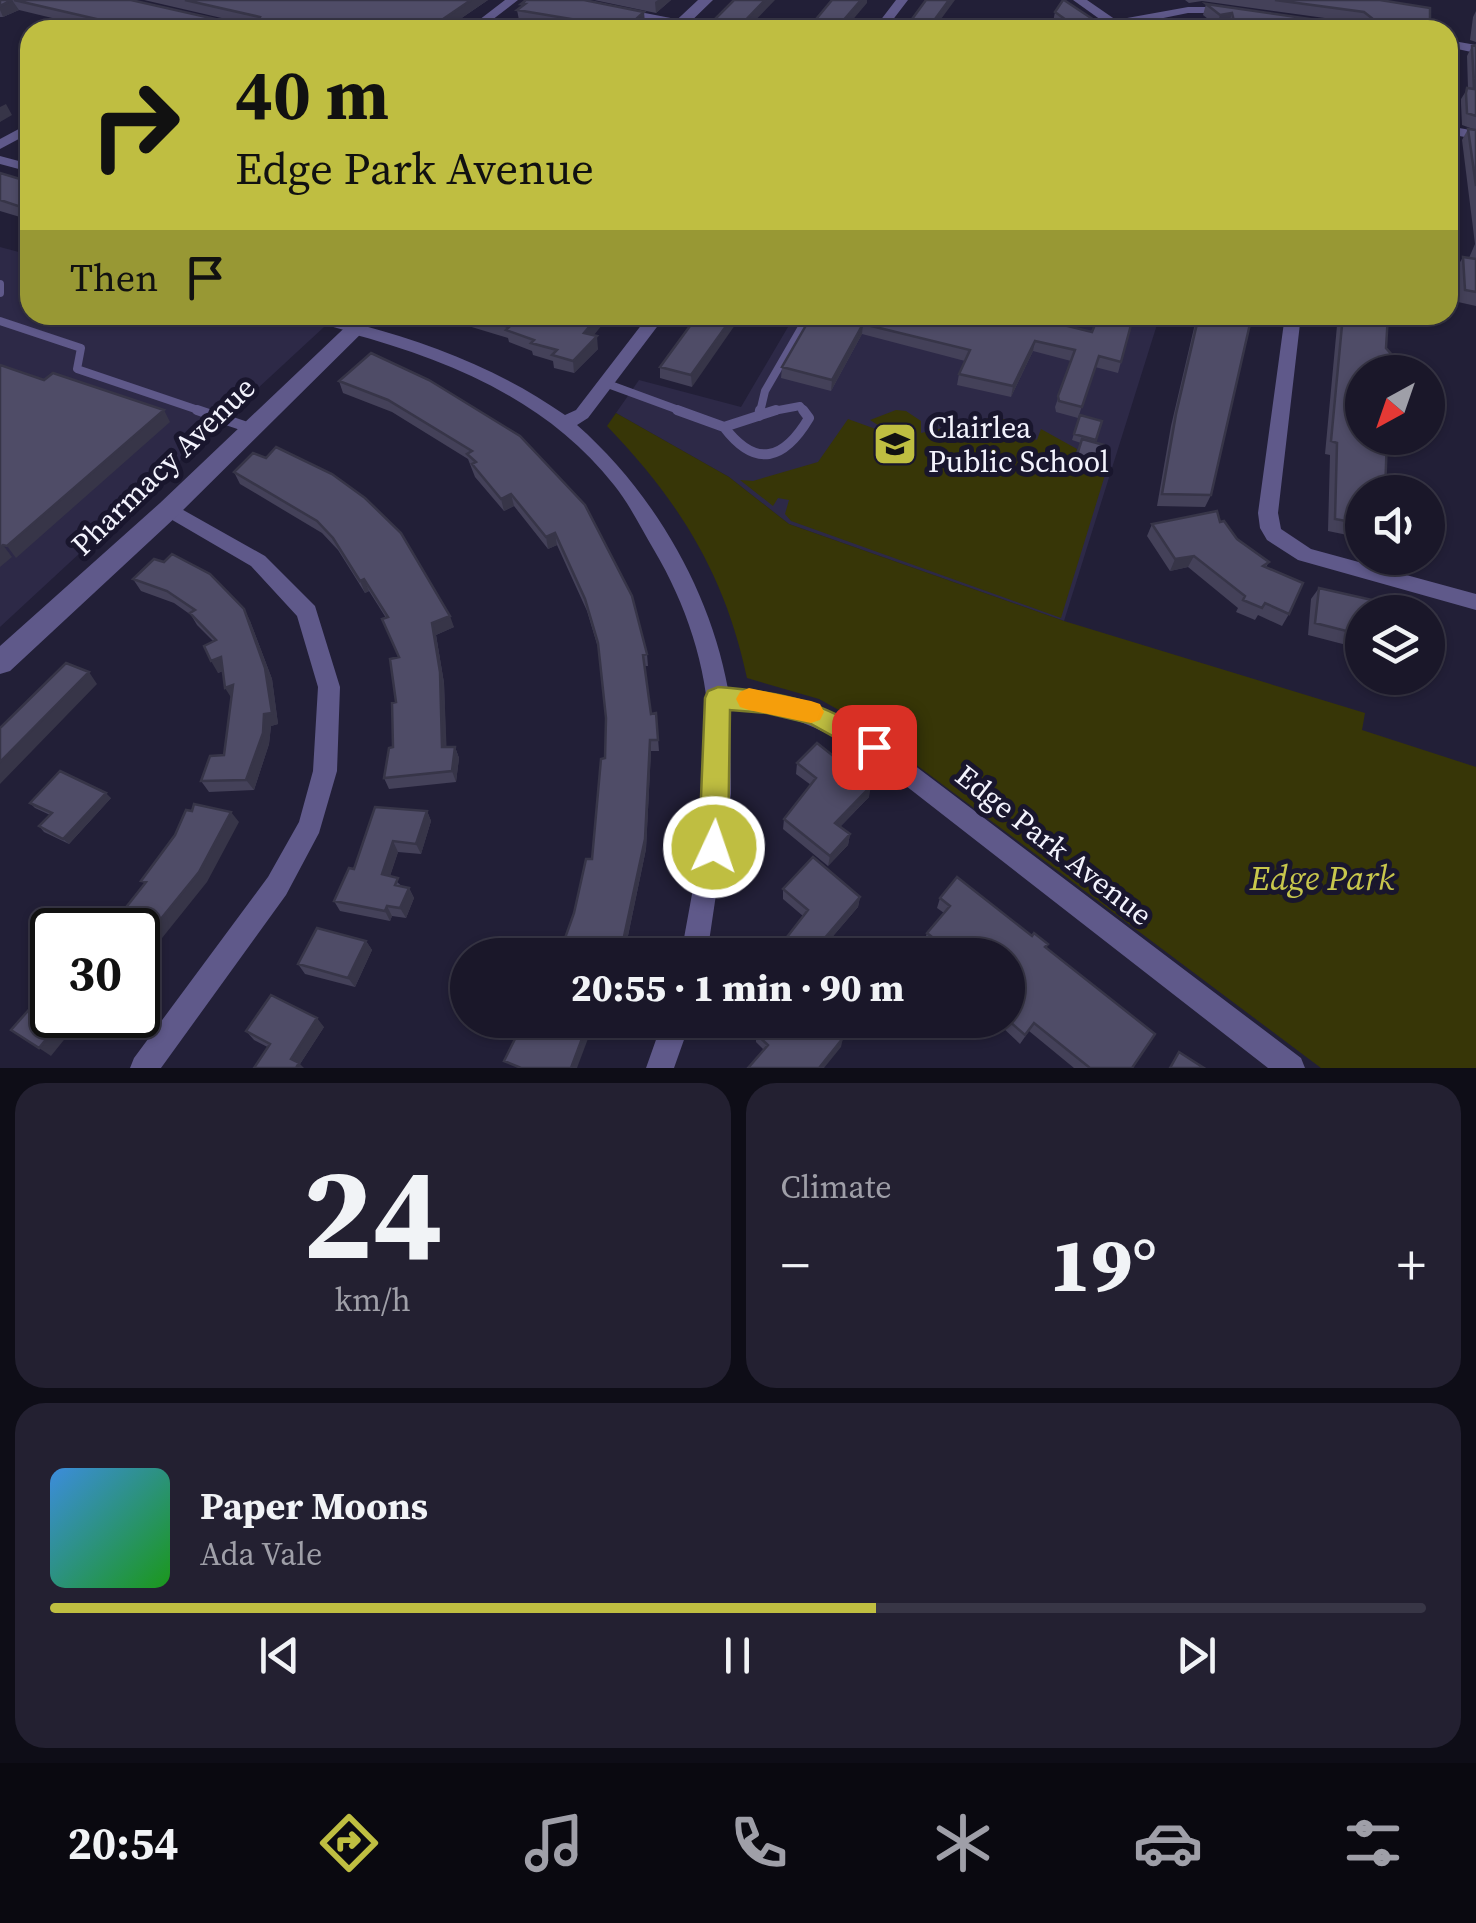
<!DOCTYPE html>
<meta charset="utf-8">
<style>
:root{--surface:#1a1729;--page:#232031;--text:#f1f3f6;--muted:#9f9fa8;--line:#383646;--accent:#bfbe41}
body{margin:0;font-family:"Source Serif 4",serif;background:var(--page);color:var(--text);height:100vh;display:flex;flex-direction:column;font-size:38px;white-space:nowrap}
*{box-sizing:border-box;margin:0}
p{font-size:32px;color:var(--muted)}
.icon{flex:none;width:55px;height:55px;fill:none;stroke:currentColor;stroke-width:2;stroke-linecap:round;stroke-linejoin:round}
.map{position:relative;height:1068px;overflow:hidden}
.sheet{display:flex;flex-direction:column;gap:15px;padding:15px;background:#0e0d17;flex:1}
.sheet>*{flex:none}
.banner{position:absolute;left:20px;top:20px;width:1438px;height:305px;border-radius:30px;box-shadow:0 2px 8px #0004,0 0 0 2px var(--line);background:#bfbe41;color:#111;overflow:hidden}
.needle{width:65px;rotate:220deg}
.tools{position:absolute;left:1345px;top:355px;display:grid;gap:20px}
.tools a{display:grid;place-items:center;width:100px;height:100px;border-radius:50%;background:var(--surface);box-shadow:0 2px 8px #0004,0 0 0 2px var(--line);font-size:50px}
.speed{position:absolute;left:30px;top:908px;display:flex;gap:20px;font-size:50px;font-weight:700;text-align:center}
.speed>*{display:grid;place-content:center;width:130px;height:130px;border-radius:50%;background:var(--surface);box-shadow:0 2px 8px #0004,0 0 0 2px var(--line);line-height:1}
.speed .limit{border:5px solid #111;border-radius:15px;background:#fff;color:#111}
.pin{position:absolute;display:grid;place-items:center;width:85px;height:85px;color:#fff;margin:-42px;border-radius:20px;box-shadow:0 5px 15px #0006}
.me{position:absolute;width:110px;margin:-55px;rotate:3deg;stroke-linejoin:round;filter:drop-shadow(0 0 8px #0008)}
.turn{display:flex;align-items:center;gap:35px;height:210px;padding:0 50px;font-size:45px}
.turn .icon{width:130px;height:130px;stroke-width:2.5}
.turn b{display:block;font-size:70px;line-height:85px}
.then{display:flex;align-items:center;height:95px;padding:0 50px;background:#0003;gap:20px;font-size:38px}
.big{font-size:75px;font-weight:800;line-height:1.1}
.sheet .tile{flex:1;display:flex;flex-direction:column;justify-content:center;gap:15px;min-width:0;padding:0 35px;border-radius:30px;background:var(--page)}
.sheet .dial{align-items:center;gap:0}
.dial b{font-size:130px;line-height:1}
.song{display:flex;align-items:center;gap:30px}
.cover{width:120px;height:120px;border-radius:15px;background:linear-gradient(135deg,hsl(210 70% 55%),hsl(120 70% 35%))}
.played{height:10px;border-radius:5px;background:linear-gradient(90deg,var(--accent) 60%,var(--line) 60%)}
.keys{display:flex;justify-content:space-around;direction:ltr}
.heat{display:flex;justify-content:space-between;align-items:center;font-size:55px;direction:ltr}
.sheet .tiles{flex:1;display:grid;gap:15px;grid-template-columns:1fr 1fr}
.tile:last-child{grid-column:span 2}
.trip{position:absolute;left:450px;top:938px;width:575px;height:100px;border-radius:50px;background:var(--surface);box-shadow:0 2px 8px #0004,0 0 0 2px var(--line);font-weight:800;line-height:100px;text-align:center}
.tab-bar{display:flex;height:160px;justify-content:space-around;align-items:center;background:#0a0910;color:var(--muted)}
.tab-bar .icon{width:70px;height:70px}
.tab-bar .on{color:var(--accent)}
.tab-bar b{font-size:45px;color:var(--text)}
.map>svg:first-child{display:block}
</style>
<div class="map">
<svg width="1476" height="1068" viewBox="0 0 1476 1068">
<rect width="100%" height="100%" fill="#221f37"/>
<!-- built -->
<path fill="#2d2947" d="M0,247l30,8v60h307l-337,312z
M795,315h365l-96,306 -275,-97 -60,-47 -113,-64 23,-33 102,27z"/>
<!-- green -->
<path fill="#373607" d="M896,410l10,1 15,10v12l73,-16 35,8 -4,11 12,4 4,-11 36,20 -4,15 32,11 -44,143 -270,-97 -6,-7 4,-14 -11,-2 -5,8 -33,-26 13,1 65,-19 30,-43 47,17 -25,-16z
M616,413l113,64 60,47 275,97 301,92 -3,17 114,37v301h-155l-466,-349 -36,-20 -72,-21c-22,-104 -68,-177 -140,-252z"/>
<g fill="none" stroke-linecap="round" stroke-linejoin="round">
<!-- service-far1 -->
<path stroke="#5f598a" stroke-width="8" d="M0,284v9
M305,315l50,14
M0,321l81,27 -4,21 127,43
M605,383l79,29
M760,412l5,-21 44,-76
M768,412l32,-6 5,6"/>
<!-- service -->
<path stroke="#5f598a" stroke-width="10" d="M197,410l53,18
M677,410l47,17
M759,416l1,-6
M724,427c32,42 60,33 85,-9l-6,-8
M724,427l52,-17"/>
<!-- minor -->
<path fill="#5f598a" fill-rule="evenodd" d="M505,0h13l-39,30h-13z
M896,0h12l-23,30h-12z
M1073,0h14l29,20 72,-13h43l6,3 -6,3h-43l-64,13 5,4h-14z
M619,8l62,12 6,3 -6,3 -66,-13v-4z
M1448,40l28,5v8l-28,-6z
M30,123v10l-30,16v-10z
M1448,126l28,5v8l-28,-5z
M0,156l30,8v8l-30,-8z
M649,315h17l-78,103 -11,7c75,66 133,164 151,264l33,2 38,10 82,39 420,318 4,10h-37l-403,-314c-43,-25 -84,-45 -135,-46l1,86 -24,161h-26c13,-74 30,-150 28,-226 -2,-63 -23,-125 -55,-179 -13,-22 -24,-45 -40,-65 -66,-84 -164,-125 -265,-152l-2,-4 2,-4h12c74,20 141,46 204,90l11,-5z
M1285,315h16l-23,198 3,16 30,20 165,45v16l-178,-50 -31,-20 -7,-12 -2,-15z
M169,502l96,54 50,50 25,81 -3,84 -18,62 -33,62 -125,173h-31l4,-10 134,-181 31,-55 14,-51 5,-84 -21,-71 -46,-50 -89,-52 -3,-5z
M663,1020h28l-17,48h-28z"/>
<!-- tertiary -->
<path fill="#5f598a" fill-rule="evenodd" d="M698,0h15l-31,30h-16z
M358,315h22l-202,200 -168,156 -10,3v-28l160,-143z"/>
</g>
<!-- wall -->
<path fill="#444159" d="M0,0h131l102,23h10l-99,-23h344l-44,30h-342l-83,-20 -16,7h-3z
M594,0h77l-15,13z
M1185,0h195l50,30h-200l-1,-7 -12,3 -14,-11 3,-11 132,19h23l-159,-22 -13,2z
M521,4l124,19 -8,7h-63l-55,-10 -2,-10 4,-3z
M1476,11v31l-6,-2 3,-23z
M1055,12l54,18h-46l-10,-8z
M1476,45v85l-14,-5 -1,-21v-5l7,-11 -1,-32 5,-10z
M1468,129l8,1v176l-18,-4 -2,-33 7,-12 6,1 6,-14 -13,-104z
M0,173l30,9v38l-30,-9z
M432,315h178l-17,20 5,14 -24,24 -20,-5 -1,-7 -20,-6 -1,-4 -23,-9 -1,-4z
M698,315l-6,72 -32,-9v-11z
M812,315l194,7 40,-7 -2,6 48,11 39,-7 -13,48 -23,-6 -17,51 -22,-6 -1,-5 16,-46 -38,-10 -22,46 -54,-12 2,-11 6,-13 -103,-27 -31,57 -50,-13 1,-11z
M1197,315h55l-41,180 -6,12 -48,-1 14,-80z
M1338,315h50l-26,57v166l-34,-7 2,-76 -5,-1z
M339,381l181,55 127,218 1,12h-3l6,48 5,-1 3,38h-8l-5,98 -22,106h-65l33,-96 13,-101 1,-40 -7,-67 -12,-40 -30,-66 -9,4 -34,-43 -10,5 -29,-34 -7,-18 -76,-47 -49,-19z
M1080,415l22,6 -7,21 9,3 -7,25 -23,-6 7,-21 -9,-3z
M253,453l201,174 -18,8 8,48 2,64h9l4,11 -3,24 -67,7 -5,-11 9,-31 5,-90 -12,-39 -17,-27 -4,2 -27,-43 -16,-17 -82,-49 -6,-12z
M1220,522l17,17 32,23 -3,5 23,47 -7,12 -24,-11 -3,5 -19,-8 2,-4 -50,-41 -18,4 -23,-35 5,-12z
M133,579l111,30 6,12 22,58 6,45 -7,2 -2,18 -15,46 -45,2 -8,-11 23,-26 8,-57 -9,-27 -5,2 -5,-32 -16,-16 -6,-10 -17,-12 -33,-12z
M1319,588l43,24v37l-54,-14 3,-36z
M1428,613l8,41 -8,11z
M797,763l72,34 -29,30 10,7 -2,11 -20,21 -45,-37 1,-10 27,-34 -15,-11z
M111,798l-42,46 -25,-12 -5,-6 11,-11 -15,-7 -5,-5z
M427,811l4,10 -10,33 -23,-2 -8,24 13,11 6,1 5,10 -8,20 -14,-2 -2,5 -50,-10 -6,-10 20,-32z
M783,889l77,8 -2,10 -31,36 -54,12 30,-39 -20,-17z
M940,898l106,50 86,120h-58l-45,-37 -9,13 -18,-17 9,-15 -3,-2v-55h-68l-16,-13 3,-9 17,-20 -7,-5z
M366,941l6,9 -17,37 -50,-13 -7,-10z
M324,1027l-24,37 -46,-24 -8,-9z
M756,1034l85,13 -77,3 -8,-8z"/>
<!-- shaded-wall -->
<path fill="#373548" d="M12,0l7,10 -16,7 -3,-7v-4z
M471,0h17l-44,30h-17z
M658,0h13l-15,13 -1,-11z
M765,0h10l-29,30h-10z
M861,0h6v3l-23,27h-9z
M949,0h6l-22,30h-6z
M644,12l1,11 -8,7h-13z
M1232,13l-3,10 -12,3 3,-11z
M1288,25l-2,5h-48z
M6,104l6,11 -12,7v-15z
M599,315h11l-24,30 -2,-12z
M734,315h8l-50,72 -1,-12z
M863,324l-1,10 -31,57 1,-11z
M597,336l1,13 -24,24 -1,-12z
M1035,341l-2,10 -22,46 2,-11z
M164,410l6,12 -154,136 -9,-12z
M511,494l3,12 -10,5 -3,-12z
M555,533l2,12 -9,4 -2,-12z
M3,545l9,12 -12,10v-20z
M1194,556l-6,11 -18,4 5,-12z
M364,579l5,12 -4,2 -5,-12z
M244,609l6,12 22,58 6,45 -7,2 -2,18 -15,46 -8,-10z
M450,616l4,11 -18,8 8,48 3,75 -5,-11 -10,-124z
M221,657l7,11 -10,5 -7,-12z
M89,672l8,12 -97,100v-22z
M233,685l-1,14 -7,-11z
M650,740l1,11 -5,98 -22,106h-4z
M455,747l4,11 -3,24 -4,-11z
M871,786l-2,11 -35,36 1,-10z
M106,793l5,5 -42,46 -6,-5z
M427,811l4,10 -10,33 -5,-10z
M231,812l8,10 -32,60 -69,86v-21z
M850,834l-2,11 -20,21 2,-10z
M393,841l5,11 -11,33 -5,-11z
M409,888l5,10 -8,20 -6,-10z
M860,897l-2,10 -36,42 1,-9z
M387,906l5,10 -2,5 -5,-10z
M366,941l6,9 -17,37 -7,-9z
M66,1015h18l-33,41 -12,-8z
M317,1018l7,9 -24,37 4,4h-8l-5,-9z
M589,1020h6l-18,48h-6z
M843,1038l-2,9 -17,21h-5z"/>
<!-- building -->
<path fill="#4f4c67" stroke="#373548" stroke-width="2.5" d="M0,0h12l-12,6z
M14,0h117l102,23h24l3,-6 -75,-17h286l-44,30h-283z
M526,0h58l60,12 -20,18h-45l10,-8 -72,-12 8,-6h-4z
M734,0h31l-29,30h-32z
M832,0h29l-26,30h-28z
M926,0h23l-22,30h-23z
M1063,0h1l45,30h-29l-25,-18z
M1275,0h105l50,8v22h-139l-3,-5 -52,5 -4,-17 -12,2 -14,-11 132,19h31l4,-4 -9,-7z
M1476,45v71l-9,-3 -1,-20 1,-5 7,1 -2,-43z
M1468,129l8,1v56z
M0,173l30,9v28l-30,-10z
M1463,257l13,2v33l-11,-2z
M469,315h130l-15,18 13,3 -24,25 -21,-6 5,-5 -26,-7 3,-3 -28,-10 3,-3z
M698,315h36l-43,60 -31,-8z
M812,315h165l29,7 2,-7h37l-2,5 49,12 6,-15 33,8 -10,37 -22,-6 -17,51 -23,-6 -1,-5 17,-46 -40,-9 -22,45 -54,-12 11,-24 -107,-26 -31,56 -50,-13z
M1199,315h53l-41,180 -49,-1 14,-80z
M1343,315h45l-2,33 6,7 -1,17h-29v66h25l-2,54h-23v32l-27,-5 2,-76 -6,-2z
M371,353l58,27 91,56 65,69 47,91 15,58 -4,1 8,59 5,-1 2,27h-8l-5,99 -25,116h-61l15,-42 12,-54h6l9,-100 4,-1 1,-40 -8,-75 -13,-44 -30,-66 -9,4 -35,-43 -10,5 -29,-35 4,-2 -9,-8 5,-3 -84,-51 -49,-19z
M0,365l44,15 9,-7 111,37 -157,136 -4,-1 -3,2z
M1080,415l22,6 -6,19 -22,-6z
M1082,439l22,6 -5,19 -23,-6z
M276,447l56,27 33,24 36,35 49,83 -18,7 8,49 2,75h13l-3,24 -68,7 5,-30 4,-1 -1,-44 4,-1 -6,-43 9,-2 -17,-38 6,-2 -24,-38 -4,2 -27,-43 -16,-17 -83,-49 19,-19 13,5z
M1217,511l3,11 4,-1 13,18 32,23 -6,4 40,17 -14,31 -24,-11 -3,5 -19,-8 2,-4 -51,-40 -19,3 -23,-35z
M172,554l38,20 34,35 21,59 7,45 -8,1 -1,19 -17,47 -45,1 9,-25 14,-1 9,-70 -8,3 -4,-31 -10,4 -7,-15 12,-6 -26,-27 5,-3 -28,-19 -34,-12 21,-20 10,3z
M1319,588l106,24h-63v23l-47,-12z
M1428,613l8,2v39l-8,-2z
M66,663l23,9 -89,90v-34z
M817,743l54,43 -36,37 15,11 -20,22 -46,-37 32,-41 -19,-15z
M60,771l46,22 -43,46 -24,-13 13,-13 -22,-10z
M194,804l37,8 -32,60 -61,75v-17h-24l7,-8 -5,-2 30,-38 -5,-1 34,-46 11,-25 6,1z
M375,807l52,4 -11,33 -23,-3 -11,33 16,4 -3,7 14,3 -9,20 -13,-2 -2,5 -51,-10 15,-33 5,1z
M813,857l47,40 -37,43 18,15h-68l35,-45 -25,-21z
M957,877l75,59 2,-3 14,11 -3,3 110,87 -23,34h-42l-56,-45 -9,12 -17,-15v-3l9,-12 -9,-8v-42h-53l-28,-22 23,-27 -10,-8z
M317,928l49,13 -18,37 -50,-14z
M271,995l46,23 -26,41 8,4 -3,5h-42l16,-24 -24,-13z
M41,996l10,6 1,-1v14h14l-27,33 -28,-18z
M531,1020h58l-18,48h-50l-17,-7 17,-34 6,2z
M767,1020h55l21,18 -24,30h-71l20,-23 -12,-11z
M1179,1052l25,16h-34z"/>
<!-- route -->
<path fill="#bfbe41" stroke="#7c7c2a" stroke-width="2.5" d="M718,687c75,6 100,15 165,52l4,8 -4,8 -9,4 -65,-36 -42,-10 -37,-3 -2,137 -4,9 -10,4 -10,-4 -5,-9 6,-149 3,-7z"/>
<!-- slow -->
<path fill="#f59e0b" d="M749,688l62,13 9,3 4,8 -4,8 -9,3 -62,-13 -9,-3 -4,-8 4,-7z"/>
<!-- icons -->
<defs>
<symbol id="school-square" viewBox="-11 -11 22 22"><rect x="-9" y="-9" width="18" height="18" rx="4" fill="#bfbe41" stroke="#19162d"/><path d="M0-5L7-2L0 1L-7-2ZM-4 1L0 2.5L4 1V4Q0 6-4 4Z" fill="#111"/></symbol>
</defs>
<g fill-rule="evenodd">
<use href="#school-square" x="870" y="419" width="50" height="50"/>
</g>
<g text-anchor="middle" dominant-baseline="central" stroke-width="10" stroke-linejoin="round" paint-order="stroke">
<!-- poi labels -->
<g font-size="30" fill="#f3f3fd" stroke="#19162d" text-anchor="start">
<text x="928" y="427">Clairlea<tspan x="928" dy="34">Public School</tspan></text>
</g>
<!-- street labels -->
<g font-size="30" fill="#f3f3fd" stroke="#19162d">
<text transform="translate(163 466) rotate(-44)">Pharmacy Avenue</text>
<text transform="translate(1054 845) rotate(38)">Edge Park Avenue</text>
</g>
<!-- near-park labels -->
<g font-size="35" font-style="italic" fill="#c8c74c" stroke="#19162d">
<text x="1322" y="878">Edge Park</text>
</g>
</g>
</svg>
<div class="tools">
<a><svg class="needle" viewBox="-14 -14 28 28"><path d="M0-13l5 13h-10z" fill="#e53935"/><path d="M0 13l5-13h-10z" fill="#9f9fa8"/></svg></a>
<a><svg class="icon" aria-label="sound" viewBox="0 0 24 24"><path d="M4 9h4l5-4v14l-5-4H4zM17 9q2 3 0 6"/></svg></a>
<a><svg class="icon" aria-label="layers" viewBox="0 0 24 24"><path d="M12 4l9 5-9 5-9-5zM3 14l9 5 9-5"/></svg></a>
</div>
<div class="speed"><div class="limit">30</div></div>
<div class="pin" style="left:874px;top:747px;background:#d93025"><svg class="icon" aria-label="arrive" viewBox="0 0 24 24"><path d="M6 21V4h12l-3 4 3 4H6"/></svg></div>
<svg class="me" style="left:714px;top:847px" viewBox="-20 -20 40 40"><circle r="17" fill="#bfbe41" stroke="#fff" stroke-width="3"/><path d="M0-11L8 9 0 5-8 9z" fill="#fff"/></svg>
<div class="trip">20:55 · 1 min · 90 m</div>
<div class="banner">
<div class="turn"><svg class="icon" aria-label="right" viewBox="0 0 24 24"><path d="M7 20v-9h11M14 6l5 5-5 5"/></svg><div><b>40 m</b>Edge Park Avenue</div></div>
<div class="then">Then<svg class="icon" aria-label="arrive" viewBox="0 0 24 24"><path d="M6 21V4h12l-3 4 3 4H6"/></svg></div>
</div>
</div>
<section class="sheet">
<div class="tiles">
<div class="tile dial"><b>24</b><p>km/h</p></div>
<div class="tile"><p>Climate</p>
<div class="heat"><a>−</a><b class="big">19°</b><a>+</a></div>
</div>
<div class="tile">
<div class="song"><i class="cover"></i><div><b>Paper Moons</b><p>Ada Vale</p></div></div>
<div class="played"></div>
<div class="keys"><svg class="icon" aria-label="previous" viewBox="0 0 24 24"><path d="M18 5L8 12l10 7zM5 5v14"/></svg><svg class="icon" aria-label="pause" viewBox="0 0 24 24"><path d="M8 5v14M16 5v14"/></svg><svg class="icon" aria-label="next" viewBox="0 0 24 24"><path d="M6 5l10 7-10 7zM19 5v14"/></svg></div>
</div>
</div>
</section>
<nav class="tab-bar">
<b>20:54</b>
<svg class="icon on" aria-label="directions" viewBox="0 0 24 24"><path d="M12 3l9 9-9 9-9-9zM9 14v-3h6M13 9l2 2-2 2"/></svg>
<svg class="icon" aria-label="music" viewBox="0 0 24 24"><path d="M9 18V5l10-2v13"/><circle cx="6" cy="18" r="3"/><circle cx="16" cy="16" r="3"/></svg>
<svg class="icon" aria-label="phone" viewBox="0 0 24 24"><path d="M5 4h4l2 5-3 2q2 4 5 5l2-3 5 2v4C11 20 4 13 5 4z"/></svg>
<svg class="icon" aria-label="climate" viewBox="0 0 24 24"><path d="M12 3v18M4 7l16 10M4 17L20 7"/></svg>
<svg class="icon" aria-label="car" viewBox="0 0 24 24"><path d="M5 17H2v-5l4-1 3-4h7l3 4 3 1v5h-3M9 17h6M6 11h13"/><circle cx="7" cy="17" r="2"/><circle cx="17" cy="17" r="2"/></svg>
<svg class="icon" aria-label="filters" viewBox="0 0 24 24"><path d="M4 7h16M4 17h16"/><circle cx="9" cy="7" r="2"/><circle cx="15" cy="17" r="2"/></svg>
</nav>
